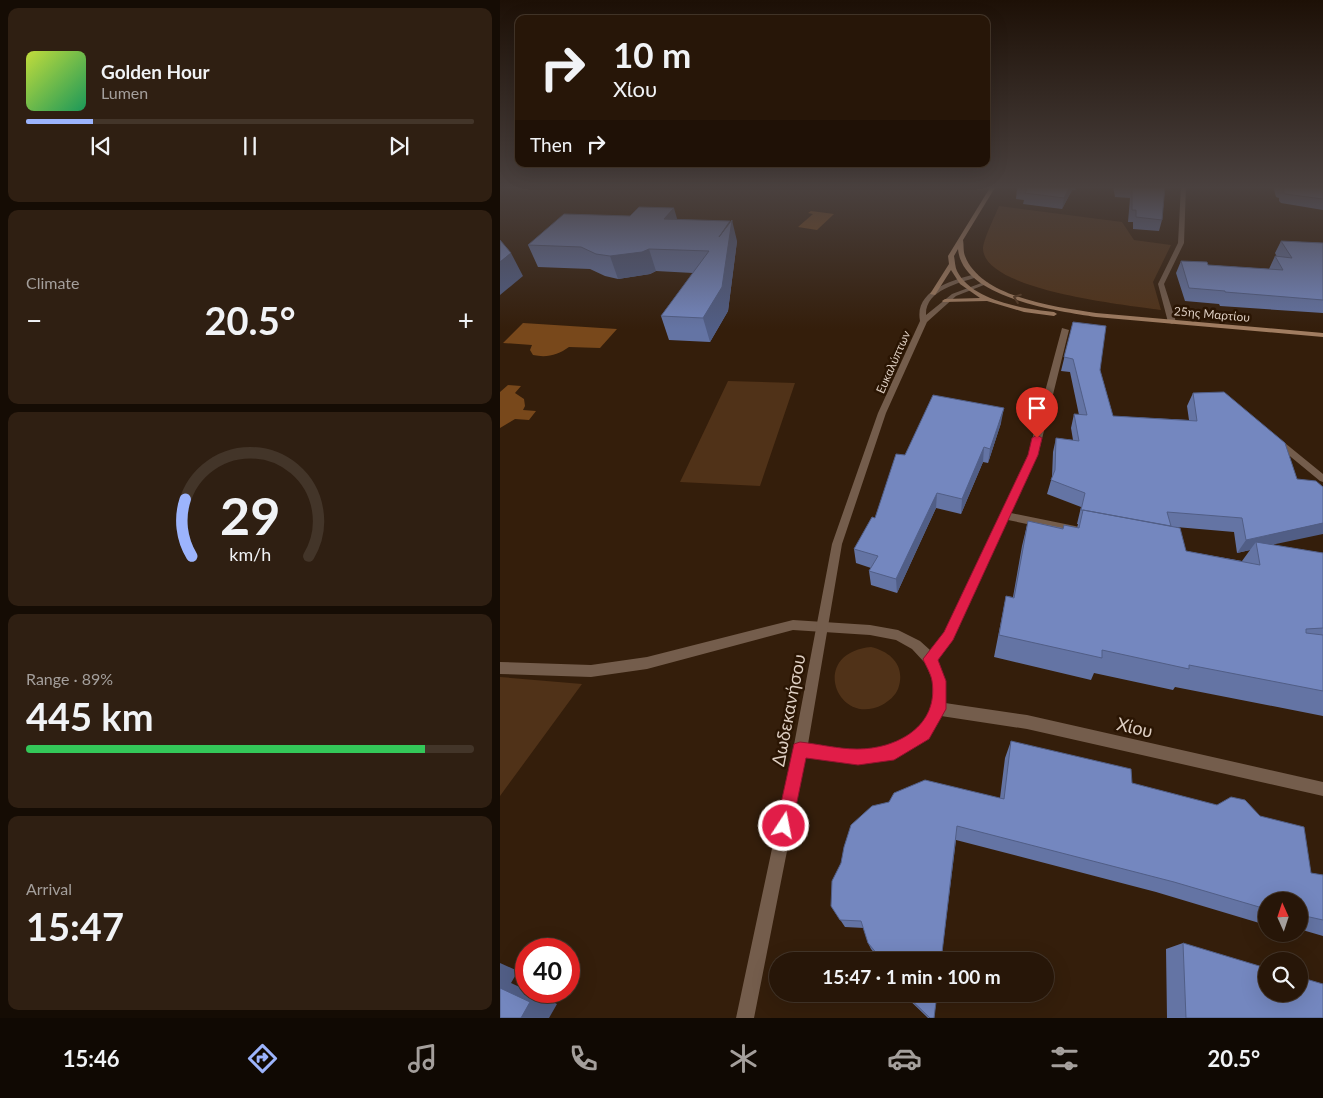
<!DOCTYPE html>
<meta charset="utf-8">
<style>
:root{--surface:#271608;--page:#2f1f12;--text:#f1f3f6;--muted:#a49f9c;--line:#433529;--accent:#9cb4fd}
body{margin:0;font-family:Lato,sans-serif;background:var(--page);color:var(--text);height:100vh;display:flex;flex-direction:column;font-size:19px;white-space:nowrap}
*{box-sizing:border-box;margin:0}
p{font-size:16px;color:var(--muted)}
.icon{flex:none;width:28px;height:28px;fill:none;stroke:currentColor;stroke-width:2;stroke-linecap:round;stroke-linejoin:round}
.map{position:relative;flex:1;overflow:hidden}
.side{display:flex;flex-direction:column;gap:8px;padding:8px;background:#150c04;width:500px}
.side>*{flex:none}
.banner{position:absolute;left:15px;top:15px;width:475px;height:152px;border-radius:10px;box-shadow:0 5px 20px #0002,0 0 0 1px var(--line);background:#271608;color:var(--text);overflow:hidden}
.needle{width:32px;rotate:357deg}
.tools{position:absolute;left:758px;top:892px;display:grid;gap:10px}
.tools a{display:grid;place-items:center;width:50px;height:50px;border-radius:50%;background:var(--surface);box-shadow:0 5px 20px #0002,0 0 0 1px var(--line);font-size:25px}
.speed{position:absolute;left:15px;top:938px;display:flex;gap:10px;font-size:25px;font-weight:700;text-align:center}
.speed>*{display:grid;place-content:center;width:65px;height:65px;border-radius:50%;background:var(--surface);box-shadow:0 5px 20px #0002,0 0 0 1px var(--line);line-height:1}
.speed .limit{border:8px solid #d22;background:#fff;color:#111}
.pin{position:absolute;display:grid;place-items:center;width:42px;height:42px;color:#fff;margin:-51px -21px;border-radius:50% 50% 50% 0;rotate:-45deg;box-shadow:0 0 5px #0007}
.pin .icon{rotate:45deg}
.me{position:absolute;width:55px;margin:-28px;rotate:11deg;stroke-linejoin:round;filter:drop-shadow(0 0 4px #0008)}
.turn{display:flex;align-items:center;gap:18px;height:105px;padding:0 15px;font-size:22px}
.turn .icon{width:65px;height:65px;stroke-width:2.5}
.turn b{display:block;font-size:35px;line-height:42px}
.then{display:flex;align-items:center;height:48px;padding:0 15px;background:#0003;gap:10px;font-size:19px}
.big{font-size:38px;font-weight:700;line-height:1.1}
.side .widget{flex:1;display:flex;flex-direction:column;justify-content:center;gap:8px;min-width:0;padding:0 18px;border-radius:10px;background:var(--page)}
.side .dial{align-items:center;gap:0}
.dial svg{height:130px;overflow:visible;fill:none;stroke:var(--line);stroke-width:7;stroke-linecap:round;text-anchor:middle}
.dial text{fill:var(--text);stroke:none}
.song{display:flex;align-items:center;gap:15px}
.cover{width:60px;height:60px;border-radius:8px;background:linear-gradient(135deg,hsl(70 70% 55%),hsl(150 70% 35%))}
.played{height:5px;border-radius:2px;background:linear-gradient(90deg,var(--accent) 15%,var(--line) 15%)}
.keys{display:flex;justify-content:space-around;direction:ltr}
.heat{display:flex;justify-content:space-between;align-items:center;font-size:28px;direction:ltr}
.charge{height:8px;border-radius:4px;background:linear-gradient(90deg,#34c759 89%,var(--line) 0)}
.trip{position:absolute;left:269px;top:952px;width:285px;height:50px;border-radius:25px;background:var(--surface);box-shadow:0 5px 20px #0002,0 0 0 1px var(--line);font-weight:700;line-height:50px;text-align:center}
.tab-bar{display:flex;height:80px;justify-content:space-around;align-items:center;background:#100903;color:var(--muted)}
.tab-bar .icon{width:35px;height:35px}
.tab-bar .active{color:var(--accent)}
.tab-bar b{font-size:22px;color:var(--text)}
main{display:flex;flex:1;min-height:0}
.map>svg:first-child{display:block}
</style>
<main>
<section class="side">
<div class="widget">
<div class="song"><i class="cover"></i><div><b>Golden Hour</b><p>Lumen</p></div></div>
<div class="played"></div>
<div class="keys"><svg class="icon" aria-label="previous" viewBox="0 0 24 24"><path d="M18 5L8 12l10 7zM5 5v14"/></svg><svg class="icon" aria-label="pause" viewBox="0 0 24 24"><path d="M8 5v14M16 5v14"/></svg><svg class="icon" aria-label="next" viewBox="0 0 24 24"><path d="M6 5l10 7-10 7zM19 5v14"/></svg></div>
</div>
<div class="widget"><p>Climate</p>
<div class="heat"><a>−</a><b class="big">20.5°</b><a>+</a></div>
</div>
<div class="widget dial"><svg viewBox="0 0 100 80">
<path d="M14 69A42 42 0 1 1 86 69"/>
<path d="M14 69A42 42 0 0 1 10 34" stroke="#9cb4fd"/>
<text x="50" y="56" font-size="32" font-weight="700">29</text>
<text x="50" y="72" font-size="11">km/h</text>
</svg></div>
<div class="widget"><p>Range · 89%</p><b class="big">445 km</b><div class="charge"></div></div>
<div class="widget"><p>Arrival</p><b class="big">15:47</b></div>
</section>
<div class="map">
<svg width="823" height="1018" viewBox="0 0 823 1018">
<rect width="100%" height="100%" fill="#341e0b"/>
<!-- green -->
<path fill="#503218" d="M499,206l123,16 12,18 37,5 -18,37 8,28c-33,-5 -176,-19 -178,-61 0,-9 12,-33 16,-43z
M228,381l67,2 -35,103 -80,-4z
M371,647c21,5 35,20 27,42 -3,7 -9,12 -16,16 -45,23 -74,-52 -11,-58z
M0,677l82,7 -82,112z"/>
<!-- water -->
<path fill="#78481b" d="M311,211l23,3 -17,16 -19,-3 15,-13 -5,-1z
M23,323l94,6 -17,19 -31,-1c-11,8 -22,11 -36,8l-3,-5 2,-5 -29,-2z
M8,385l13,1 -6,7 9,6 1,7 -2,4 13,1 -7,9 -14,-1 -15,9v-36z"/>
<g fill="none" stroke-linecap="round" stroke-linejoin="round">
<!-- minor -->
<path fill="#745d4c" fill-rule="evenodd" d="M681,186h5l-2,57 -20,41 12,38 -4,2 -4,-2 -10,-38 20,-41z
M562,328l7,2 -31,125 -27,58 64,13 4,1 1,3 -1,3 -4,1 -67,-14 -55,120 -16,20 8,21v22l82,12 296,67v14l-296,-67 -86,-13 -12,22 -35,21 -36,5 -58,-7 -5,-2 -2,-5 2,-5 5,-2 58,7 34,-5 27,-17 13,-20 1,-27 -8,-18 -13,-14 -16,-9 -26,-5 -77,-5 -146,39 -56,8 -91,-3v-12l91,3 56,-8 146,-37 77,5 28,5 22,11 10,9 15,-18 83,-177z
M777,438l3,1 43,35v8l-3,-1 -46,-38 -1,-2 1,-2z"/>
<!-- tertiary -->
<path fill="#745d4c" fill-rule="evenodd" d="M476,274l2,1v2c-19,6 -53,13 -52,38l26,-21 32,-12 5,1 -33,13 -29,26 -41,91 -44,131 -35,206 -53,268h-18l57,-268 39,-206 46,-131 42,-92c-6,-31 33,-41 56,-47z"/>
<!-- secondary -->
<path fill="#a17d61" fill-rule="evenodd" d="M491,186h5l-33,54c1,5 0,11 2,16 16,42 92,51 131,57l227,20v4l-227,-20c-38,-6 -134,-19 -138,-68l-4,7c1,5 1,11 3,15 15,30 68,38 97,41l3,2 -3,2 -30,-4 -37,-11 -44,1 -1,-1 3,-2 35,-1 -20,-14 -9,-14 -16,25 -5,-1 19,-30 -1,-8z"/>
</g>
<!-- wall -->
<path fill="#6474a4" fill-rule="evenodd" d="M518,186h58l-1,4h-3l-10,19 -39,-5 1,-4 -8,-1 1,-11z
M613,186h52l-3,34 -3,11 -26,-2v-7h-5l2,-24 -15,-1z
M773,186h50v24l-42,-7 -2,-2v-3l-3,-1z
M177,220l60,21 -9,70 -18,31 -41,-2 -8,-24 32,-43 -37,-2 -6,3 -32,5 -13,-3 -15,-7 -52,-2 -10,-22z
M781,241l42,2v70l-103,-7 -1,-2 -34,-3 -9,-28 5,-12 27,4 61,4 6,-13 2,1 -2,-4z
M573,322l27,48 13,46 76,4 -2,-14 6,-13 81,152 49,8v163l-148,-29 -2,3 -79,-17 -3,7 -97,-23 12,-61 7,1 9,-51 6,-25 35,7 1,-3 13,3 1,-4h-1l4,-17 -34,-13 5,-17 1,-25 3,-14 17,2 -2,-12 3,-14 5,1 -9,-43 -9,-1zM676,527l58,5 3,21 13,-3 -8,11 -56,-10z
M501,423l-13,40 -5,-1 -22,52 -25,-6 -39,85 -26,-8 -2,-14 2,-3 -15,-5 -2,-14 21,-31 30,-63z
M511,741l121,42 179,90 12,2v61l-24,-7v-28h-33v24l-110,-33 -200,-52 -15,121h-60l-10,-12 -3,-6 -4,-15 -19,-1 -14,-21 169,-108 5,-40z
M683,943l140,75h-156l-1,-69z
M403,994h34l-3,24h-6z"/>
<!-- shaded-wall -->
<path fill="#515e86" d="M570,186h2v4l-10,19 2,-11z
M174,208l6,21 -16,-10z
M232,220l5,21 -9,70 -18,31 -7,-24 28,-93z
M149,249l7,22 -6,3 -32,5 -8,-23z
M11,253l12,23 -23,19v-33z
M504,408l-3,15 -13,40 2,-14z
M484,447l-1,15 -22,52 1,-15z
M437,493l-1,15 -39,85 -1,-14z
M823,523v11l-66,14 -1,-6 -6,8 -13,3 9,-13z
M0,963l18,8 -7,12 15,7v1h4l27,13 -8,14h-28l-21,-30z"/>
<!-- building -->
<path fill="#7487bf" stroke="#515e86" d="M518,186h52l-6,12 -39,-5 2,-4 -10,-1z
M623,186h42l-3,34 -26,-3v-7h-4v-23z
M780,186h43v13l-38,-5 -2,-3 1,-3h-4z
M139,207l35,1 -10,11 66,2 -11,16 13,-17 -10,67 -19,31 -42,-2 48,-65 -60,-2 -7,3 -32,4 -14,-2 -15,-7 -53,-2 36,-31 66,2z
M0,240l11,13 -11,9z
M781,241l42,2v57l-98,-8v-1l-36,-3 -8,-27 26,1 1,3 75,5 -8,-14 17,2z
M573,322l33,4 -6,44 13,46 84,5 -4,-28 31,-1 61,51 12,36 19,2 7,6v36l-77,17 -4,-22 -75,-6 4,14 -88,-16h-2l4,-17 -34,-13 4,-10 1,-32 23,3 -5,-27 13,1 -14,-56 -9,-2z
M433,395l71,13 -14,41 -6,-2 -22,52 -25,-6 -41,86 -27,-8 9,-15 -24,-7 18,-32 3,1 21,-64 9,1z
M583,510l97,18 6,23 74,14 -4,-23 67,11v75l-17,1v4l17,2v56l-134,-26v4l-87,-19v8l-103,-23 7,-39 8,2 14,-77 35,8 1,-4 15,3z
M511,741l120,28 1,14 85,22 14,-8 14,3 15,16 44,11 7,46 12,2v45l-18,-4 -1,4 -5,-1v-18h-33v8l-92,-27 -217,-56 -16,135h-58l-15,-18 -7,-22 -21,-1 -9,-14 1,-25 9,-18 3,-16 7,-22 21,-19 17,-4 5,-9 31,-13 79,19z
M683,943l83,25v26h33v-17l24,7v34h-137z
M0,988l30,14 -9,16h-21z
M405,994h32l-3,24h-4z"/>
<!-- one-way arrows -->
<defs><path id="oneway-chevron" d="M-2-3.5L2.5 0L-2 3.5" fill="none" stroke-width="1.6" stroke-linecap="round" stroke-linejoin="round" transform="scale(1.25)"/></defs>
<use stroke="#543924" href="#oneway-chevron" transform="translate(517 298) rotate(-160)"/>
<!-- sky -->
<linearGradient id="sky" x2="0" y2="1"><stop stop-color="#1d1006"/><stop offset="0.57" stop-color="#4a413f"/><stop offset="1" stop-color="#4a413f" stop-opacity="0"/></linearGradient>
<rect width="823" height="329" fill="url(#sky)"/>
<!-- route -->
<path fill="#e11d48" stroke="#92132f" d="M537,435l5,3 -4,17 -85,185 -15,20 8,21v28l-17,30 -35,21 -36,5 -52,-7 -14,68 -2,6 -6,3 -6,-3 -2,-6 18,-82 6,-2c19,2 38,7 57,7 40,0 82,-23 75,-68 -1,-7 -6,-15 -9,-22l21,-27 84,-177 4,-17z"/>
<g text-anchor="middle" dominant-baseline="central" stroke-width="5" stroke-linejoin="round" paint-order="stroke">
<!-- far-street labels -->
<g font-size="12" fill="#ddcec2" stroke="#2a1503">
<text transform="translate(712 314) rotate(5)">25ης Μαρτίου</text>
<text transform="translate(393 362) rotate(-66)">Ευκαλύπτων</text>
</g>
<!-- near-street labels -->
<g font-size="18" fill="#ddcec2" stroke="#2a1503">
<text transform="translate(288 710) rotate(-79)">Δωδεκανήσου</text>
<text transform="translate(635 727) rotate(13)">Χίου</text>
</g>
</g>
</svg>
<div class="tools">
<a><svg class="needle" viewBox="-14 -14 28 28"><path d="M0-13l5 13h-10z" fill="#e53935"/><path d="M0 13l5-13h-10z" fill="#a49f9c"/></svg></a>
<a><svg class="icon" aria-label="search" viewBox="0 0 24 24"><circle cx="10" cy="10" r="6"/><path d="M15 15l6 6"/></svg></a>
</div>
<div class="speed"><div class="limit">40</div></div>
<div class="pin" style="left:537px;top:438px;background:#d93025"><svg class="icon" aria-label="arrive" viewBox="0 0 24 24"><path d="M6 21V4h12l-3 4 3 4H6"/></svg></div>
<svg class="me" style="left:284px;top:826px" viewBox="-20 -20 40 40"><circle r="17" fill="#e11d48" stroke="#fff" stroke-width="3"/><path d="M0-11L8 9 0 5-8 9z" fill="#fff"/></svg>
<div class="trip">15:47 · 1 min · 100 m</div>
<div class="banner">
<div class="turn"><svg class="icon" aria-label="right" viewBox="0 0 24 24"><path d="M7 20v-9h11M14 6l5 5-5 5"/></svg><div><b>10 m</b>Χίου</div></div>
<div class="then">Then<svg class="icon" aria-label="right" viewBox="0 0 24 24"><path d="M7 20v-9h11M14 6l5 5-5 5"/></svg></div>
</div>
</div>
</main>
<nav class="tab-bar">
<b>15:46</b>
<svg class="icon active" aria-label="directions" viewBox="0 0 24 24"><path d="M12 3l9 9-9 9-9-9zM9 14v-3h6M13 9l2 2-2 2"/></svg>
<svg class="icon" aria-label="music" viewBox="0 0 24 24"><path d="M9 18V5l10-2v13"/><circle cx="6" cy="18" r="3"/><circle cx="16" cy="16" r="3"/></svg>
<svg class="icon" aria-label="phone" viewBox="0 0 24 24"><path d="M5 4h4l2 5-3 2q2 4 5 5l2-3 5 2v4C11 20 4 13 5 4z"/></svg>
<svg class="icon" aria-label="climate" viewBox="0 0 24 24"><path d="M12 3v18M4 7l16 10M4 17L20 7"/></svg>
<svg class="icon" aria-label="car" viewBox="0 0 24 24"><path d="M5 17H2v-5l4-1 3-4h7l3 4 3 1v5h-3M9 17h6M6 11h13"/><circle cx="7" cy="17" r="2"/><circle cx="17" cy="17" r="2"/></svg>
<svg class="icon" aria-label="filters" viewBox="0 0 24 24"><path d="M4 7h16M4 17h16"/><circle cx="9" cy="7" r="2"/><circle cx="15" cy="17" r="2"/></svg>
<b>20.5°</b>
</nav>
